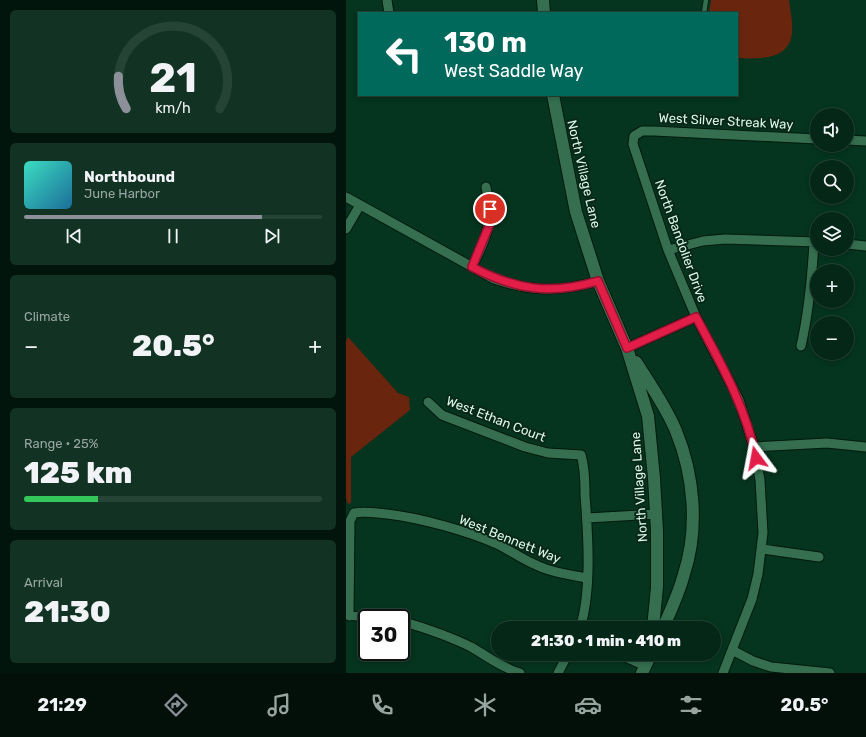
<!DOCTYPE html>
<meta charset="utf-8">
<style>
:root{--surface:#042717;--page:#123324;--text:#f1f3f6;--muted:#97a5a1;--line:#254436;--accent:#8c9099}
body{margin:0;font-family:Rubik,sans-serif;background:var(--page);color:var(--text);height:100vh;display:flex;flex-direction:column;font-size:15px;white-space:nowrap}
*{box-sizing:border-box;margin:0}
p{font-size:13px;color:var(--muted)}
.icon{flex:none;width:22px;height:22px;fill:none;stroke:currentColor;stroke-width:2;stroke-linecap:round;stroke-linejoin:round}
.map{position:relative;flex:1;overflow:hidden}
.side{display:flex;flex-direction:column;gap:10px;padding:10px;background:#02150d;width:346px}
.side>*{flex:none}
.top-card{position:absolute;left:12px;top:12px;width:380px;height:84px;border-radius:0px;box-shadow:0 2px 6px #0003,0 0 0 1px var(--line);background:#00695c;color:#fff;overflow:hidden}
.tools{position:absolute;left:464px;top:108px;display:grid;gap:8px}
.tools a{display:grid;place-items:center;width:44px;height:44px;border-radius:50%;background:var(--surface);box-shadow:0 2px 6px #0003,0 0 0 1px var(--line);font-size:20px}
.speed{position:absolute;left:12px;top:609px;display:flex;gap:8px;font-size:20px;font-weight:700;text-align:center}
.speed>*{display:grid;place-content:center;width:52px;height:52px;border-radius:50%;background:var(--surface);box-shadow:0 2px 6px #0003,0 0 0 1px var(--line);line-height:1}
.speed .limit{border:2px solid #111;border-radius:6px;background:#fff;color:#111}
.pin{position:absolute;display:grid;place-items:center;width:34px;height:34px;color:#fff;margin:-17px;border:2px solid #fff;border-radius:50%;box-shadow:0 1px 4px #0007}
.me{position:absolute;width:44px;margin:-22px;rotate:347deg;stroke-linejoin:round;filter:drop-shadow(0 0 3px #0008)}
.turn{display:flex;align-items:center;gap:14px;height:84px;padding:0 20px;font-size:18px}
.turn .icon{width:52px;height:52px;stroke-width:2.5}
.turn b{display:block;font-size:28px;line-height:34px}
.big{font-size:30px;font-weight:800;line-height:1.1}
.side .widget{flex:1;display:flex;flex-direction:column;justify-content:center;gap:6px;min-width:0;padding:0 14px;border-radius:6px;background:var(--page)}
.side .dial{align-items:center;gap:0}
.dial svg{height:104px;overflow:visible;fill:none;stroke:var(--line);stroke-width:7;stroke-linecap:round;text-anchor:middle}
.dial text{fill:var(--text);stroke:none}
.song{display:flex;align-items:center;gap:12px}
.cover{width:48px;height:48px;border-radius:6px;background:linear-gradient(135deg,hsl(170 70% 55%),hsl(200 70% 35%))}
.played{height:4px;border-radius:2px;background:linear-gradient(90deg,var(--accent) 80%,var(--line) 80%)}
.keys{display:flex;justify-content:space-around;direction:ltr}
.heat{display:flex;justify-content:space-between;align-items:center;font-size:22px;direction:ltr}
.charge{height:6px;border-radius:3px;background:linear-gradient(90deg,#34c759 25%,var(--line) 0)}
.trip{position:absolute;left:145px;top:621px;width:230px;height:40px;border-radius:20px;background:var(--surface);box-shadow:0 2px 6px #0003,0 0 0 1px var(--line);font-weight:800;line-height:40px;text-align:center}
.tab-bar{display:flex;height:64px;justify-content:space-around;align-items:center;background:#021009;color:var(--muted)}
.tab-bar .icon{width:28px;height:28px}
.tab-bar .on{color:var(--accent)}
.tab-bar b{font-size:18px;color:var(--text)}
main{display:flex;flex:1;min-height:0}
.map>svg:first-child{display:block}
</style>
<main>
<section class="side">
<div class="widget dial"><svg viewBox="0 0 100 80">
<path d="M14 69A42 42 0 1 1 86 69"/>
<path d="M14 69A42 42 0 0 1 8 44" stroke="#8c9099"/>
<text x="50" y="56" font-size="32" font-weight="700">21</text>
<text x="50" y="72" font-size="11">km/h</text>
</svg></div>
<div class="widget">
<div class="song"><i class="cover"></i><div><b>Northbound</b><p>June Harbor</p></div></div>
<div class="played"></div>
<div class="keys"><svg class="icon" aria-label="previous" viewBox="0 0 24 24"><path d="M18 5L8 12l10 7zM5 5v14"/></svg><svg class="icon" aria-label="pause" viewBox="0 0 24 24"><path d="M8 5v14M16 5v14"/></svg><svg class="icon" aria-label="next" viewBox="0 0 24 24"><path d="M6 5l10 7-10 7zM19 5v14"/></svg></div>
</div>
<div class="widget"><p>Climate</p>
<div class="heat"><a>−</a><b class="big">20.5°</b><a>+</a></div>
</div>
<div class="widget"><p>Range · 25%</p><b class="big">125 km</b><div class="charge"></div></div>
<div class="widget"><p>Arrival</p><b class="big">21:30</b></div>
</section>
<div class="map">
<svg width="520" height="673" viewBox="0 0 520 673">
<rect width="100%" height="100%" fill="#05341f"/>
<!-- green -->
<path fill="#6a250e" d="M365,0h78c1,10 4,21 3,31 -1,30 -34,28 -55,27v-45h-28z
M2,337l50,56 11,4 1,13 -59,47v46l-3,1 -2,-6v-157z"/>
<g fill="none" stroke-linecap="round" stroke-linejoin="round">
<defs>
<path id="service" d="M358,13l2,-13"/>
<path id="minor" d="M41,0l2,13
M501,140l19,1
M0,197l148,82c38,13 66,13 104,2
M0,229l14,-24
M501,244l19,2
M322,250l35,-9 22,-2 92,3
M126,267c16,-33 21,-43 14,-80
M455,346c8,-35 11,-69 13,-104
M281,348l69,-31
M82,402l14,13 83,32 23,6 33,2c4,13 4,27 4,40 3,39 7,96 -5,133
M408,447l73,-4 39,4
M241,518l70,-4
M416,549l57,8
M0,615l35,3
M3,616l1,-95 4,-8c11,-2 22,0 33,1 34,4 81,17 112,31 12,6 23,14 35,19 16,8 35,11 53,14
M55,621c24,7 48,15 70,26 16,9 31,21 49,26
M386,650l21,11 18,6 59,6
M273,654l26,12
M212,673l10,-19
M377,673l29,-74 6,-25 5,-41 -3,-53 -6,-33 -15,-47 -43,-83 -28,-67 -35,-106 1,-8 8,-5h12l163,8"/>
<path id="tertiary" d="M197,0l1,13
M207,95l23,117 22,69 29,67 21,68 6,62 3,53v56l-4,41
M290,362c14,22 30,45 40,69 18,44 23,97 8,143 -5,19 -13,36 -21,54
M296,673l9,-19"/>
</defs>
<!-- service casing -->
<use href="#service" stroke="#001a0b" stroke-width="6"/>
<!-- minor casing -->
<use href="#minor" stroke="#001a0b" stroke-width="11"/>
<!-- tertiary casing -->
<use href="#tertiary" stroke="#001a0b" stroke-width="14"/>
<!-- service -->
<use href="#service" stroke="#356f50" stroke-width="4.5"/>
<!-- minor -->
<use href="#minor" stroke="#356f50" stroke-width="9"/>
<!-- tertiary -->
<use href="#tertiary" stroke="#356f50" stroke-width="12"/>
</g>
<g fill="none" stroke-linecap="round" stroke-linejoin="round">
<defs>
<path id="route" d="M144,209l-1,17 -17,41c44,23 78,28 126,14l29,67 69,-31c24,45 50,90 60,141"/>
</defs>
<!-- route casing -->
<use href="#route" stroke="#92132f" stroke-width="10"/>
<!-- route -->
<use href="#route" stroke="#e11d48" stroke-width="7"/>
</g>
<g text-anchor="middle" dominant-baseline="central" stroke-width="4" stroke-linejoin="round" paint-order="stroke">
<!-- street labels -->
<g font-size="13" fill="#d9f7e4" stroke="#092818">
<text transform="translate(380 121) rotate(3)">West Silver Streak Way</text>
<text transform="translate(238 174) rotate(77)">North Village Lane</text>
<text transform="translate(335 241) rotate(70)">North Bandolier Drive</text>
<text transform="translate(150 419) rotate(21)">West Ethan Court</text>
<text transform="translate(293 487) rotate(-94)">North Village Lane</text>
<text transform="translate(164 539) rotate(22)">West Bennett Way</text>
</g>
</g>
</svg>
<div class="tools">
<a><svg class="icon" aria-label="sound" viewBox="0 0 24 24"><path d="M4 9h4l5-4v14l-5-4H4zM17 9q2 3 0 6"/></svg></a>
<a><svg class="icon" aria-label="search" viewBox="0 0 24 24"><circle cx="10" cy="10" r="6"/><path d="M15 15l6 6"/></svg></a>
<a><svg class="icon" aria-label="layers" viewBox="0 0 24 24"><path d="M12 4l9 5-9 5-9-5zM3 14l9 5 9-5"/></svg></a>
<a>+</a>
<a>−</a>
</div>
<div class="speed"><div class="limit">30</div></div>
<div class="pin" style="left:144px;top:209px;background:#d93025"><svg class="icon" aria-label="arrive" viewBox="0 0 24 24"><path d="M6 21V4h12l-3 4 3 4H6"/></svg></div>
<svg class="me" style="left:410px;top:458px" viewBox="-20 -20 40 40"><path d="M0-17L14 15 0 8-14 15z" fill="#e11d48" stroke="#fff" stroke-width="4"/></svg>
<div class="trip">21:30 · 1 min · 410 m</div>
<div class="top-card">
<div class="turn"><svg class="icon" aria-label="left" viewBox="0 0 24 24"><path d="M17 20v-9H6M10 6l-5 5 5 5"/></svg><div><b>130 m</b>West Saddle Way</div></div>
</div>
</div>
</main>
<nav class="tab-bar">
<b>21:29</b>
<svg class="icon on" aria-label="directions" viewBox="0 0 24 24"><path d="M12 3l9 9-9 9-9-9zM9 14v-3h6M13 9l2 2-2 2"/></svg>
<svg class="icon" aria-label="music" viewBox="0 0 24 24"><path d="M9 18V5l10-2v13"/><circle cx="6" cy="18" r="3"/><circle cx="16" cy="16" r="3"/></svg>
<svg class="icon" aria-label="phone" viewBox="0 0 24 24"><path d="M5 4h4l2 5-3 2q2 4 5 5l2-3 5 2v4C11 20 4 13 5 4z"/></svg>
<svg class="icon" aria-label="climate" viewBox="0 0 24 24"><path d="M12 3v18M4 7l16 10M4 17L20 7"/></svg>
<svg class="icon" aria-label="car" viewBox="0 0 24 24"><path d="M5 17H2v-5l4-1 3-4h7l3 4 3 1v5h-3M9 17h6M6 11h13"/><circle cx="7" cy="17" r="2"/><circle cx="17" cy="17" r="2"/></svg>
<svg class="icon" aria-label="filters" viewBox="0 0 24 24"><path d="M4 7h16M4 17h16"/><circle cx="9" cy="7" r="2"/><circle cx="15" cy="17" r="2"/></svg>
<b>20.5°</b>
</nav>
